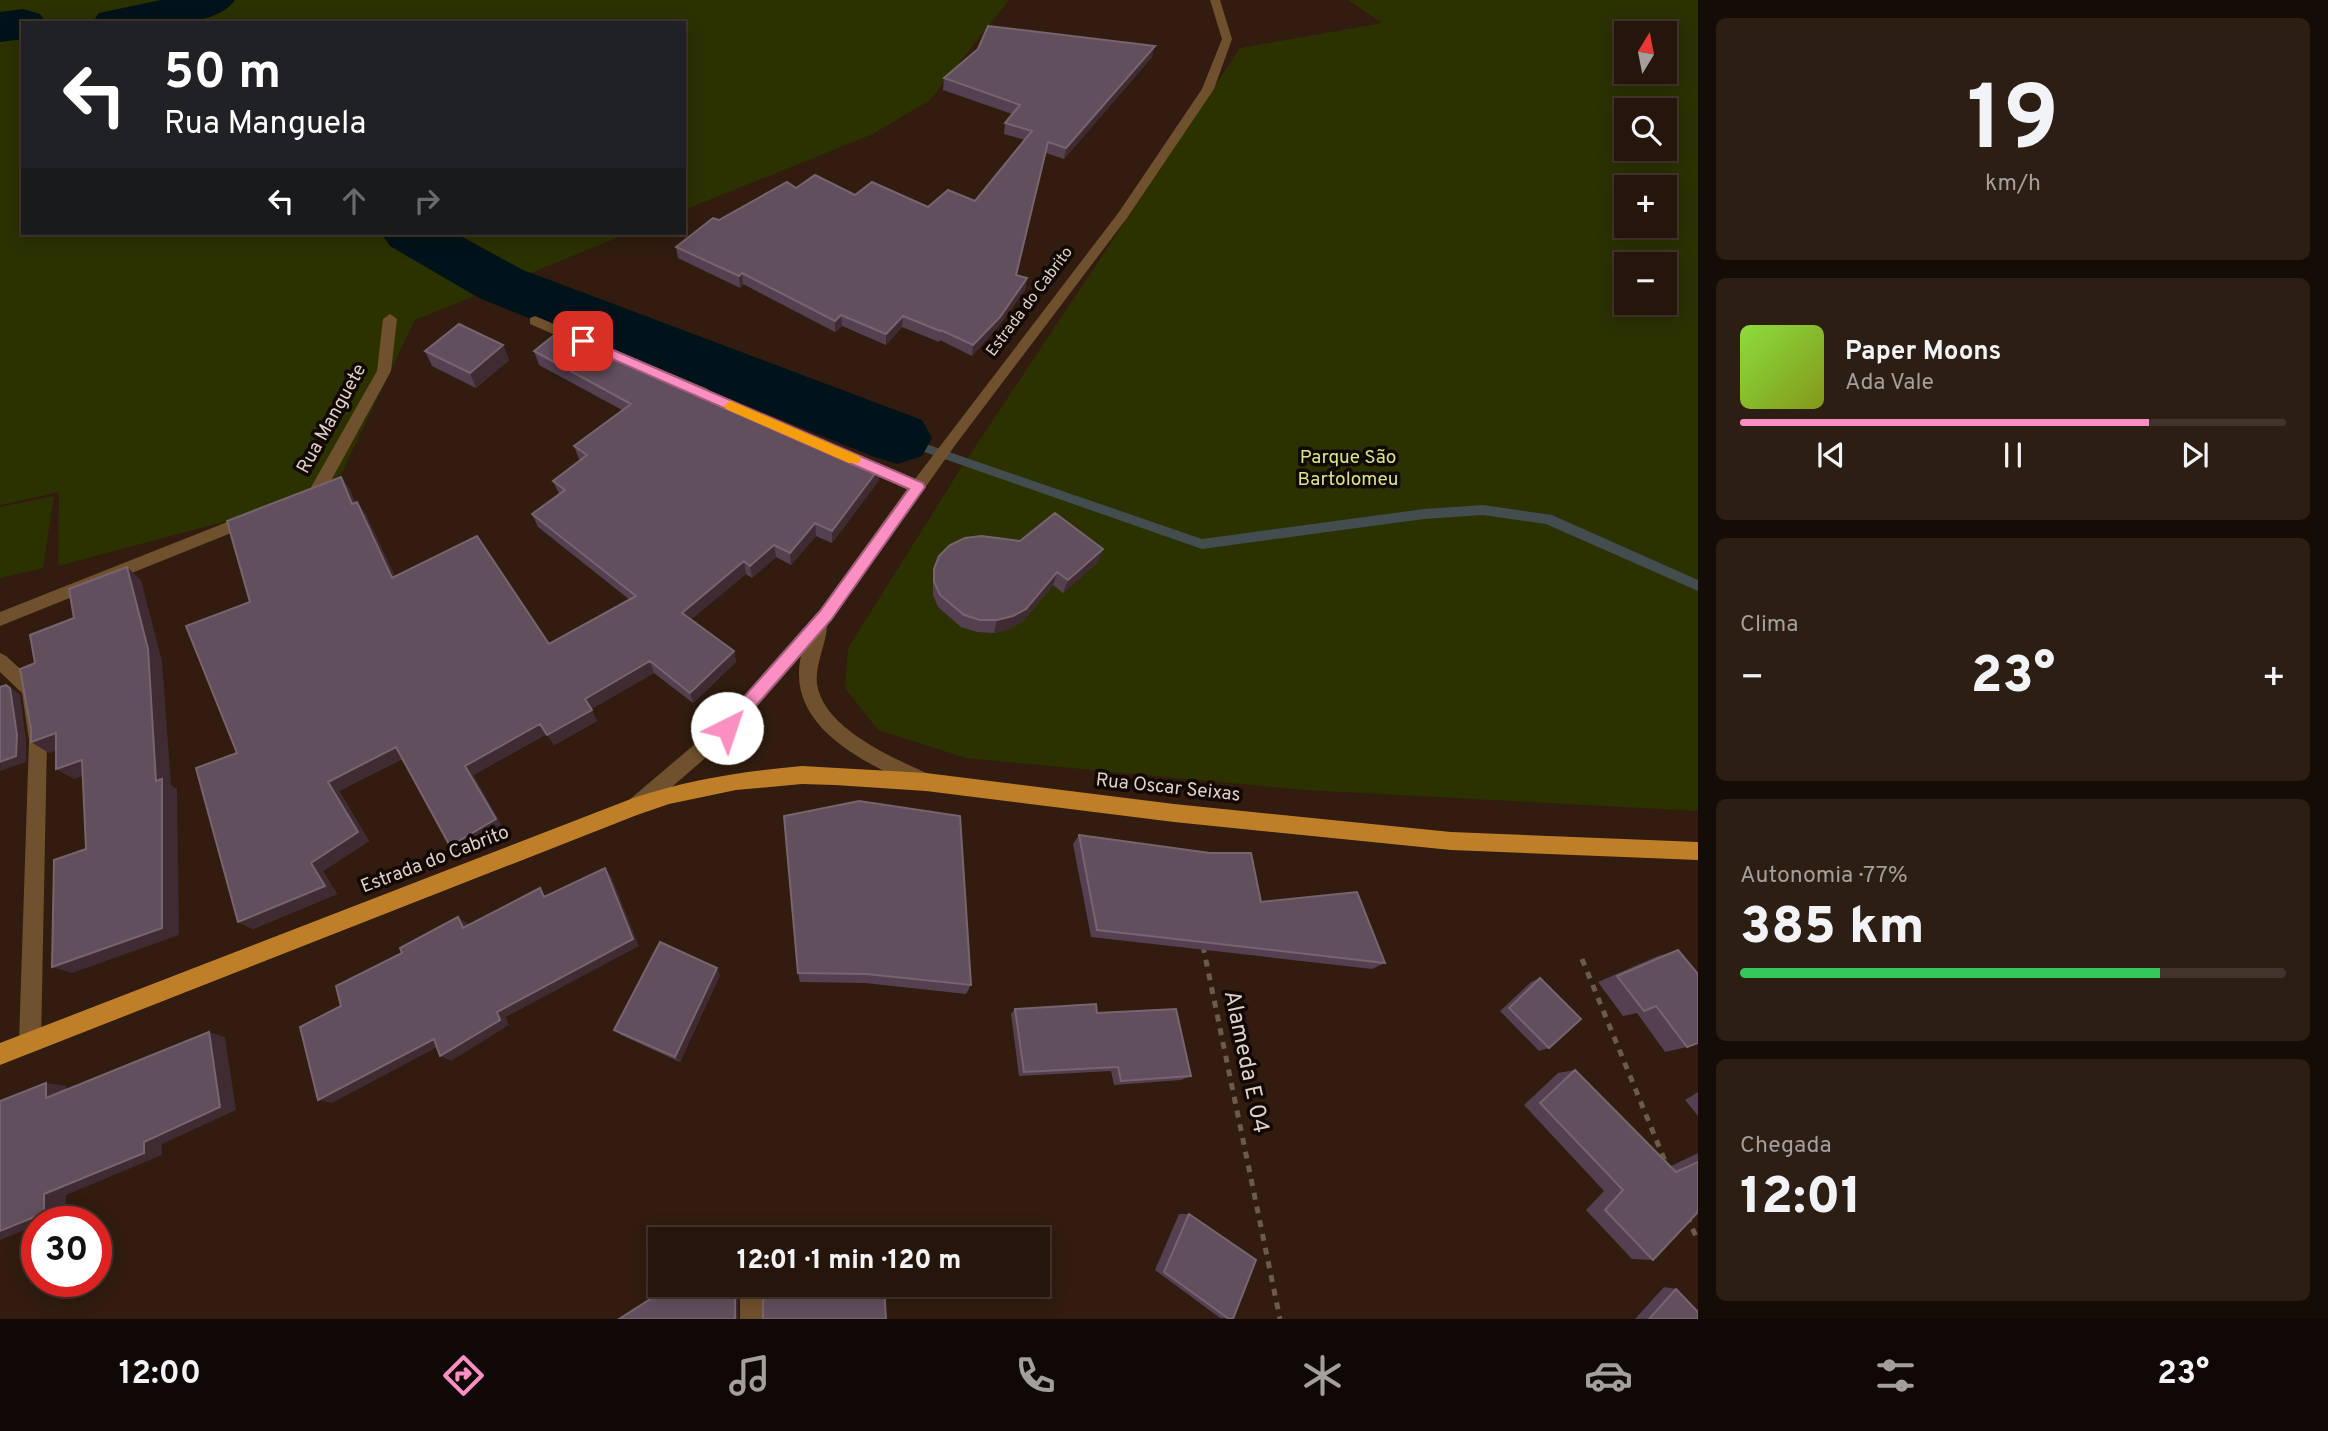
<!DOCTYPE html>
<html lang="pt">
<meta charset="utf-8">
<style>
:root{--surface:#25150b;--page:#2d1e14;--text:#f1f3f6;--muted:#a39f9d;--line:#42342c;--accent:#fc8fc2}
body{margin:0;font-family:Overpass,sans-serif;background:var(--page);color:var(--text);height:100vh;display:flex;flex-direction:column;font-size:26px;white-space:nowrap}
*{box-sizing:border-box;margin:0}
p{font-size:23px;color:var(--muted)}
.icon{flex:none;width:38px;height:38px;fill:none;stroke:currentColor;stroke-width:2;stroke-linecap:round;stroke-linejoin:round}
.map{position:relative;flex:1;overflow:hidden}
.panel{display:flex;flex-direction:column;gap:18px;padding:18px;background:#140c06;width:630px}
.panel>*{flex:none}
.hud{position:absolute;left:21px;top:21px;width:665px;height:214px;border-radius:0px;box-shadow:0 4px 18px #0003,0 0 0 2px var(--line);background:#202124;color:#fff;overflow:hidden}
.needle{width:46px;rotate:10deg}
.tools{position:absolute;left:1614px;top:21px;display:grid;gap:14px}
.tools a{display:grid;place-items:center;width:63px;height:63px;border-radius:0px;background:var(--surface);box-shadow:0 4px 18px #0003,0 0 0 2px var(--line);font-size:35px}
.speed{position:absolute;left:21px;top:1206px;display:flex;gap:14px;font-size:35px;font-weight:700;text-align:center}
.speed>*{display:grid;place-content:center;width:91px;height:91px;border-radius:50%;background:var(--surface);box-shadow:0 4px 18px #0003,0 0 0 2px var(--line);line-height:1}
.speed .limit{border:10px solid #d22;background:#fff;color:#111}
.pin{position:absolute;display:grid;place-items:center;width:60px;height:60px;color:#fff;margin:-30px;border-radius:14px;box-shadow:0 4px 10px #0006}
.me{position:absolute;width:77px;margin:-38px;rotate:41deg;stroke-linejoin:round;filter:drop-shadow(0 0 5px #0008)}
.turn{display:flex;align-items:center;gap:24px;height:147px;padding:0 28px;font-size:32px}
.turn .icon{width:91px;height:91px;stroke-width:2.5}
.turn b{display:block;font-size:49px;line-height:60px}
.lanes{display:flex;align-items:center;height:66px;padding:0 28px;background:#0003;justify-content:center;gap:35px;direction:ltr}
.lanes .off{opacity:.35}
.big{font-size:52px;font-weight:800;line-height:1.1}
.panel .tile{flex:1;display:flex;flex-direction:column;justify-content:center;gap:10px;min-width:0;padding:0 24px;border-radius:10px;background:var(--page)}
.panel .dial{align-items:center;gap:0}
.dial b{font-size:91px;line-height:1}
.song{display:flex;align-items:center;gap:21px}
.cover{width:84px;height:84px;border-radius:10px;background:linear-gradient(135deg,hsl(90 70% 55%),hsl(70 70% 35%))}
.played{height:7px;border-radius:4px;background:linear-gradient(90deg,var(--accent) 75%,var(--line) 75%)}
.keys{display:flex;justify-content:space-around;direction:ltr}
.heat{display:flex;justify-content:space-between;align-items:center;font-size:38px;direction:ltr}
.charge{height:10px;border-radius:5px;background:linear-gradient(90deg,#34c759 77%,var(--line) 0)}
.trip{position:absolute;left:648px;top:1227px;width:402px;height:70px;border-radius:0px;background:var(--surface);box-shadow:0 4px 18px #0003,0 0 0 2px var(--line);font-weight:800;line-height:70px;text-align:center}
.tabs{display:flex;height:112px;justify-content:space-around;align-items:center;background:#0f0804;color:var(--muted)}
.tabs .icon{width:49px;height:49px}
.tabs .current{color:var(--accent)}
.tabs b{font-size:32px;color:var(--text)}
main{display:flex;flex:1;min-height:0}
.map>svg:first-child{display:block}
</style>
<main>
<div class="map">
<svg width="1698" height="1319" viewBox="0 0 1698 1319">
<rect width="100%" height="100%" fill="#311c0f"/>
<!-- green -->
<path fill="#2c3100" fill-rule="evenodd" d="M0,0h1009l-79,100 -57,34 -189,76v-187h-661v210h606l-214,87 -83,173 -274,73 1,-74 -59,13z
M1348,0h350v811l-393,-21 -339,-32 -88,-28 -33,-42 3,-40 113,-180 279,-420 142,-25zM1626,33h38v39h-38zM1626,110h38v39h-38zM1626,187h38v39h-38zM1626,264h38v39h-38z
M54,496l-11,72 -43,10v-71z"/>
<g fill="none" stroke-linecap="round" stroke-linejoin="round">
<!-- stream -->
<path fill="#434c4e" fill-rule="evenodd" d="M897,434l305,105 222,-30 59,-4 69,10 146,65v11l-152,-67 -63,-9 -59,4 -222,30 -309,-108 -2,-3z"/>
<!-- river -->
<path fill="#00131a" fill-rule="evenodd" d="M161,0h74c-23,33 -106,23 -143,23l7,-10z
M23,9l17,5 6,9h-23v16l-23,3v-30z
M381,233h74l68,37 399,150 10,18 -10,18 -25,8 -25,-8 -393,-158 -89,-52z"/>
<!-- path -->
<path stroke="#6d5a4e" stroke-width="5" stroke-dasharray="7 7" stroke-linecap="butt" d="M1203,946l77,373
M1582,959l85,207
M1687,1216l11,25"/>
<!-- minor -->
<path fill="#70512d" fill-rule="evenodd" d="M1210,0h10l12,39 -18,50 -87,129 -171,226 -129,182c-1,20 -12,37 -10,58 7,46 79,75 116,92l2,6 -2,6 -7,3 -7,-3c-52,-25 -134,-60 -118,-132l-68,78 -90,78 -7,3 -7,-3 -3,-6 3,-6 92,-78 99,-112 87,-121 -52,-23 -3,-4 3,-4h10l50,21 204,-267 83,-123 20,-50z
M390,314l7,5 -6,52 -69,126 -20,7 -6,-2 -2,-4 2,-4 14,-5 67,-118 6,-52z
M535,316l173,73 2,4 -7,5 -5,-1 -168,-73v-6z
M735,402l79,34 3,4 -3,4h-10l-74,-33 -2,-4 2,-4z
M250,513l6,2 2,4 -2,4 -256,103v-14z
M0,653l6,3 30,27 11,57 -6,302 -3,8 -8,3 -8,-3 -3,-8 10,-302 -7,-47 -22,-21z
M740,1284h24v35h-24z"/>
<!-- major -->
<path fill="#bf7f29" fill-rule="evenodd" d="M802,766l124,7 248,31 277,28 247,10v18l-247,-10 -277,-28 -248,-31 -91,-6 -33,-1 -66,6 -67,14 -32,11 -637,250v-22l636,-246c55,-18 109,-26 166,-31z"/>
</g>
<!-- wall -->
<path fill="#544050" d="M978,49l174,8 -88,102 -18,-6 -29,122 10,3 -2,12 -27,37 -26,29 -32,-16 -1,2 -37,-15 -16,18 -44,-19 -7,6 -92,-48 -3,4 -62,-30 -2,-11 43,-27 77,-32 59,7 73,12 47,-6 50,-61 -21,-6 1,-11 7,-9 -69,-24 1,-12z
M503,345l6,15 -33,28 -44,-22 -7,-15z
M534,351l107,18 145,62 94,36 -1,13 -47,63 -16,-7 -25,29 -15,-8 -24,21 -6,-4 -55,45 43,32 2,11 -43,41 -39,-30 -63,36 6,12 -43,24 -7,-11 -74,41 30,53 -44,27 -9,-9 -48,-87 -63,32 30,50 -46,30 14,23 -84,35 -15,-7 -1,-169 13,-151 91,-125 9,13 5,13 2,-1 9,13 29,62 154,67 81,-44 -92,-73 -6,-13 27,-20 -6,-13 27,-21 -1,-1 -5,-13 48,-36 -83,-45z
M1020,541l83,8 -5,13 -35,31 -10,-8 -30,36 -14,8 -15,4 -17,-1 -16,-5 -23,-20 -5,-12v-13l1,-13z
M784,816l187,169 -5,9 -101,-11 -65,-1 -2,-9z
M1079,835l182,67 124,61 -13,6 -281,-32 -18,-93z
M1678,950l9,97 -22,5 -28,-39 -14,3 -25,-34 60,-26z
M720,975l-40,87 -59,-27 -7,-5z
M1540,978l9,70 -10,3 -39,-40 31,-29z
M1015,1009l176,67 -10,4 -67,5 -3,-14 -92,5 -8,-62z
M1575,1070l96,96 27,-13v59l-45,48 -21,-1 -46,-49 18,-19 -80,-86 34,-32z
M1698,1092v24l-13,-16z
M1179,1214h10l44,105 -13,-1 -65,-48z
M1664,1287l12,2 22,30h-63z"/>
<!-- shaded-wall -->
<path fill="#3f2b31" d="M1155,46l-3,11 -88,102 2,-11z
M742,273l1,11 -3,4 -1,-12z
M1027,278l-2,12 -27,37 -26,29 1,-11z
M841,315l1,11 -7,6v-11z
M903,316l-1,11 -16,18v-11z
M503,345l6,15 -33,28 -6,-15z
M880,467l-1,13 -47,63v-12z
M341,477l9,13 11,27 -9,-13z
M357,502l9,13 35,75 -9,-12z
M815,523l1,13 -25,29 -1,-12z
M774,545l2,12 -24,21 -2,-12z
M1103,549l-5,13 -35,31 5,-13z
M744,561l2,13 -60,50 -4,-11z
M127,567l14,13 21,81 9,124 6,4 2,146 -107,38 -20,-6 104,-186z
M1057,572l-4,13 -30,36 -14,8 -15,4 3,-13z
M734,651l2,11 -43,41 -3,-10z
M650,661l4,12 -64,37 -5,-11z
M6,685l14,9 6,46v22l-26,9z
M592,710l5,11 -43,24 -7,-10z
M540,724l7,10 -74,41 30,53 -44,27 -9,-9 15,-80z
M56,733l18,11 -25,9 -18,-11z
M396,747l9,10 -66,34 30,50 -46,30 14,23 -84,35 -15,-7 73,-59 17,-81z
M82,760l17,11 -25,8 -18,-10z
M605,868l6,8 28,70 -133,71 3,8 -58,36 -11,-5 57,-44z
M458,917l10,7 4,12 -9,-8z
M717,968l3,7 -40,87 -5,-5z
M209,1032l16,5 11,73 -74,34v11l-96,40v18l-20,9h-9v3l-37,15v-9l44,-37 100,-52z
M434,1039l11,4 -113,60 -14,-3z
M46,1083l21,3 -1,15 -20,-3z
M735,1284h3v35h-3z"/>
<!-- building -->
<path fill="#624f5d" stroke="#76646e" stroke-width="2" d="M988,26l167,20 -89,102 -18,-6 -32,133 11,3 -27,39 -27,28 -32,-15 -1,1 -37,-15 -17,18 -45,-19 -6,6 -93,-48 -3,3 -63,-29 37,-29 6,2 68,-38 9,6 19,-13 40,20 17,-13 56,25 20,-17 27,11 57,-70 -27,-8 15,-18 -76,-27 34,-29z
M459,324l44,21 -33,28 -45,-22z
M562,329l79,40 5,-4 35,20 4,-3 101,49 3,-4 91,40 -48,64 -17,-8 -25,30 -16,-8 -24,21 -6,-5 -62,52 52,38 -44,42 -40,-32 -65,38 7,11 -45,25 -7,-11 -75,42 31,53 -46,27 -54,-99 -68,35 30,50 -47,31 14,23 -87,36 -42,-154 41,-15 -51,-127 64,-24 -23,-81 114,-44 11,27 5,-2 35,76 85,-42 72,108 87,-48 -104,-82 33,-24 -12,-9 34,-26 -13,-9 57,-42 -97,-53z
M1055,513l48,36 -35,31 -11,-8 -31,37 -13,7 -16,4h-17l-16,-5 -24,-20 -6,-13v-13l5,-13 11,-11 15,-7 17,-2 38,5z
M127,567l21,82 8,132 6,-2v149l-110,39 2,-107 32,-11 -4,-89 -26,9v-36l-25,9v-13l-11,-60 15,-6 -5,-28 44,-17 -5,-29z
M6,685l4,3 7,47 -1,21 -16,6v-75z
M859,801l101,15 11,169 -105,-11 -68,-1 -14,-157z
M1079,835l131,18h41l10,49 96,-10 28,71 -288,-33z
M605,868l28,71 -136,73 3,8 -60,36 -6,-17 -116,61 -18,-73 41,-21 -5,-20 66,-33 -2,-5 58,-31 5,11 77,-40 4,9z
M660,942l57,26 -42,89 -61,-27z
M1678,950l20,24v69l-11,4 -31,-41 -12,5 -27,-35z
M1540,978l41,41 -32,29 -40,-40z
M1096,1004l1,9 79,-4 15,67 -70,5 -3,-14 -94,5 -9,-63z
M209,1032l11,75 -76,35v11l-100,41v19l-44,18v-130l46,-18v15z
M1575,1070l101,102 22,-10v50l-45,48 -48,-50 18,-20 -83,-87z
M1189,1214l67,46 -23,59h-4l-65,-47z
M674,1284h61v35h-116z
M763,1284h121l2,35h-123z
M1676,1289l22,23v7h-49z"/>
<!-- route -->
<path fill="#fc8fc2" stroke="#a45d7e" stroke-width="2" d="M583,337l340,146 2,4 -94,133 -99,113 -5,2 -6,-2 -3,-5 3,-5 99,-112 89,-122 -331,-145 -2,-3z"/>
<!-- slow -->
<path fill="#f59e0b" d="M731,401l128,55 2,3 -2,4h-10l-123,-54 -2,-4z"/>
<g text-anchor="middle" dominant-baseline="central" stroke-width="7" stroke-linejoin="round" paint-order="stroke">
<!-- far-street labels -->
<g font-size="16" fill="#dfd0c8" stroke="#120904">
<text transform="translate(1030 302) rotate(-53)">Estrada do Cabrito</text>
</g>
<!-- street labels -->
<g font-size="19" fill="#dfd0c8" stroke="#120904">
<text transform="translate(332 419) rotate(-61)">Rua Manguete</text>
<text transform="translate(1168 788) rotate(6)">Rua Oscar Seixas</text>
<text transform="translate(435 860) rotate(-21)">Estrada do Cabrito</text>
</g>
<!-- park labels -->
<g font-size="19" fill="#d7e68a" stroke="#120904">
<text x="1348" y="458">Parque São<tspan x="1348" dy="22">Bartolomeu</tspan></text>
</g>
<!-- near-street labels -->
<g font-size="23" fill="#dfd0c8" stroke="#120904">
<text transform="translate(1245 1062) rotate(78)">Alameda E 04</text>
</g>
</g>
</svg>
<div class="tools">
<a><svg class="needle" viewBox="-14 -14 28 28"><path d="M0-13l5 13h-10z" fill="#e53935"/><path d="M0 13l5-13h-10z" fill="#a39f9d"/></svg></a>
<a><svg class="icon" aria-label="search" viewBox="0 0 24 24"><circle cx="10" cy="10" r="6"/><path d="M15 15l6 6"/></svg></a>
<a>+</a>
<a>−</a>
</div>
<div class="speed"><div class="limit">30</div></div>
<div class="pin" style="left:583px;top:341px;background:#d93025"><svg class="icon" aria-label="arrive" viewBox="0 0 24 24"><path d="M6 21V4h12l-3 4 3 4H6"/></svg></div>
<svg class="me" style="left:727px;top:728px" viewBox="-20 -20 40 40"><circle r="19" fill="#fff"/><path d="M0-13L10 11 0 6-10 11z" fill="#fc8fc2"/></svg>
<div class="trip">12:01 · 1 min · 120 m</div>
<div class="hud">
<div class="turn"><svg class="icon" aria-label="left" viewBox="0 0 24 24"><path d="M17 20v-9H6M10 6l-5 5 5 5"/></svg><div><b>50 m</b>Rua Manguela</div></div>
<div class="lanes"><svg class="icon" aria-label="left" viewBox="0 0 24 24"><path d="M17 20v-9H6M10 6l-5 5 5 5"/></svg><svg class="icon off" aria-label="ahead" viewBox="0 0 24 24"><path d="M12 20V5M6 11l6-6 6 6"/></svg><svg class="icon off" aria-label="right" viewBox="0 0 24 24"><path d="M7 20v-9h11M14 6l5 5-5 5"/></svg></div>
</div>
</div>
<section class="panel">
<div class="tile dial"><b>19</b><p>km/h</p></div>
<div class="tile">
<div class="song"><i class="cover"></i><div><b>Paper Moons</b><p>Ada Vale</p></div></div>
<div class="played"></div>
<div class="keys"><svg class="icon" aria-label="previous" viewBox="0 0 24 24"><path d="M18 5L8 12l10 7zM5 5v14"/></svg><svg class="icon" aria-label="pause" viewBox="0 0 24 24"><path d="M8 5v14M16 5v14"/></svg><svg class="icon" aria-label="next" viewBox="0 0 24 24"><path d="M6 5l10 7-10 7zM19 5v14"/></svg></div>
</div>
<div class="tile"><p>Clima</p>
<div class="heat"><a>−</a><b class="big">23°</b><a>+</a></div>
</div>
<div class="tile"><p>Autonomia · 77%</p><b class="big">385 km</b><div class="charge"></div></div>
<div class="tile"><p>Chegada</p><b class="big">12:01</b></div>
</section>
</main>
<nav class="tabs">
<b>12:00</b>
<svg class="icon current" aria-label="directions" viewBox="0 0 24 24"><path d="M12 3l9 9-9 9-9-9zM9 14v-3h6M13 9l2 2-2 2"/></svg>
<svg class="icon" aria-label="music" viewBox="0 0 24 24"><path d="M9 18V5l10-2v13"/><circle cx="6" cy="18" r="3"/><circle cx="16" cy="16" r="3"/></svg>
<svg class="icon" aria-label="phone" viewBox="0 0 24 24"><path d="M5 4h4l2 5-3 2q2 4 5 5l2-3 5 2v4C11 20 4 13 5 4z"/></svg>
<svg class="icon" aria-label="climate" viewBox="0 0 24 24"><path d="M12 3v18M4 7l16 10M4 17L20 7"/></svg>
<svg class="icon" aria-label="car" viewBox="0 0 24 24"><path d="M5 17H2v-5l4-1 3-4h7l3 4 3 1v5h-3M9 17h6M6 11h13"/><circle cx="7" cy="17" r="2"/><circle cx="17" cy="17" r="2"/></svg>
<svg class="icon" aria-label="filters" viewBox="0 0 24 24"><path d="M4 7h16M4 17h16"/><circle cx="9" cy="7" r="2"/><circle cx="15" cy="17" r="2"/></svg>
<b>23°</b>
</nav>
